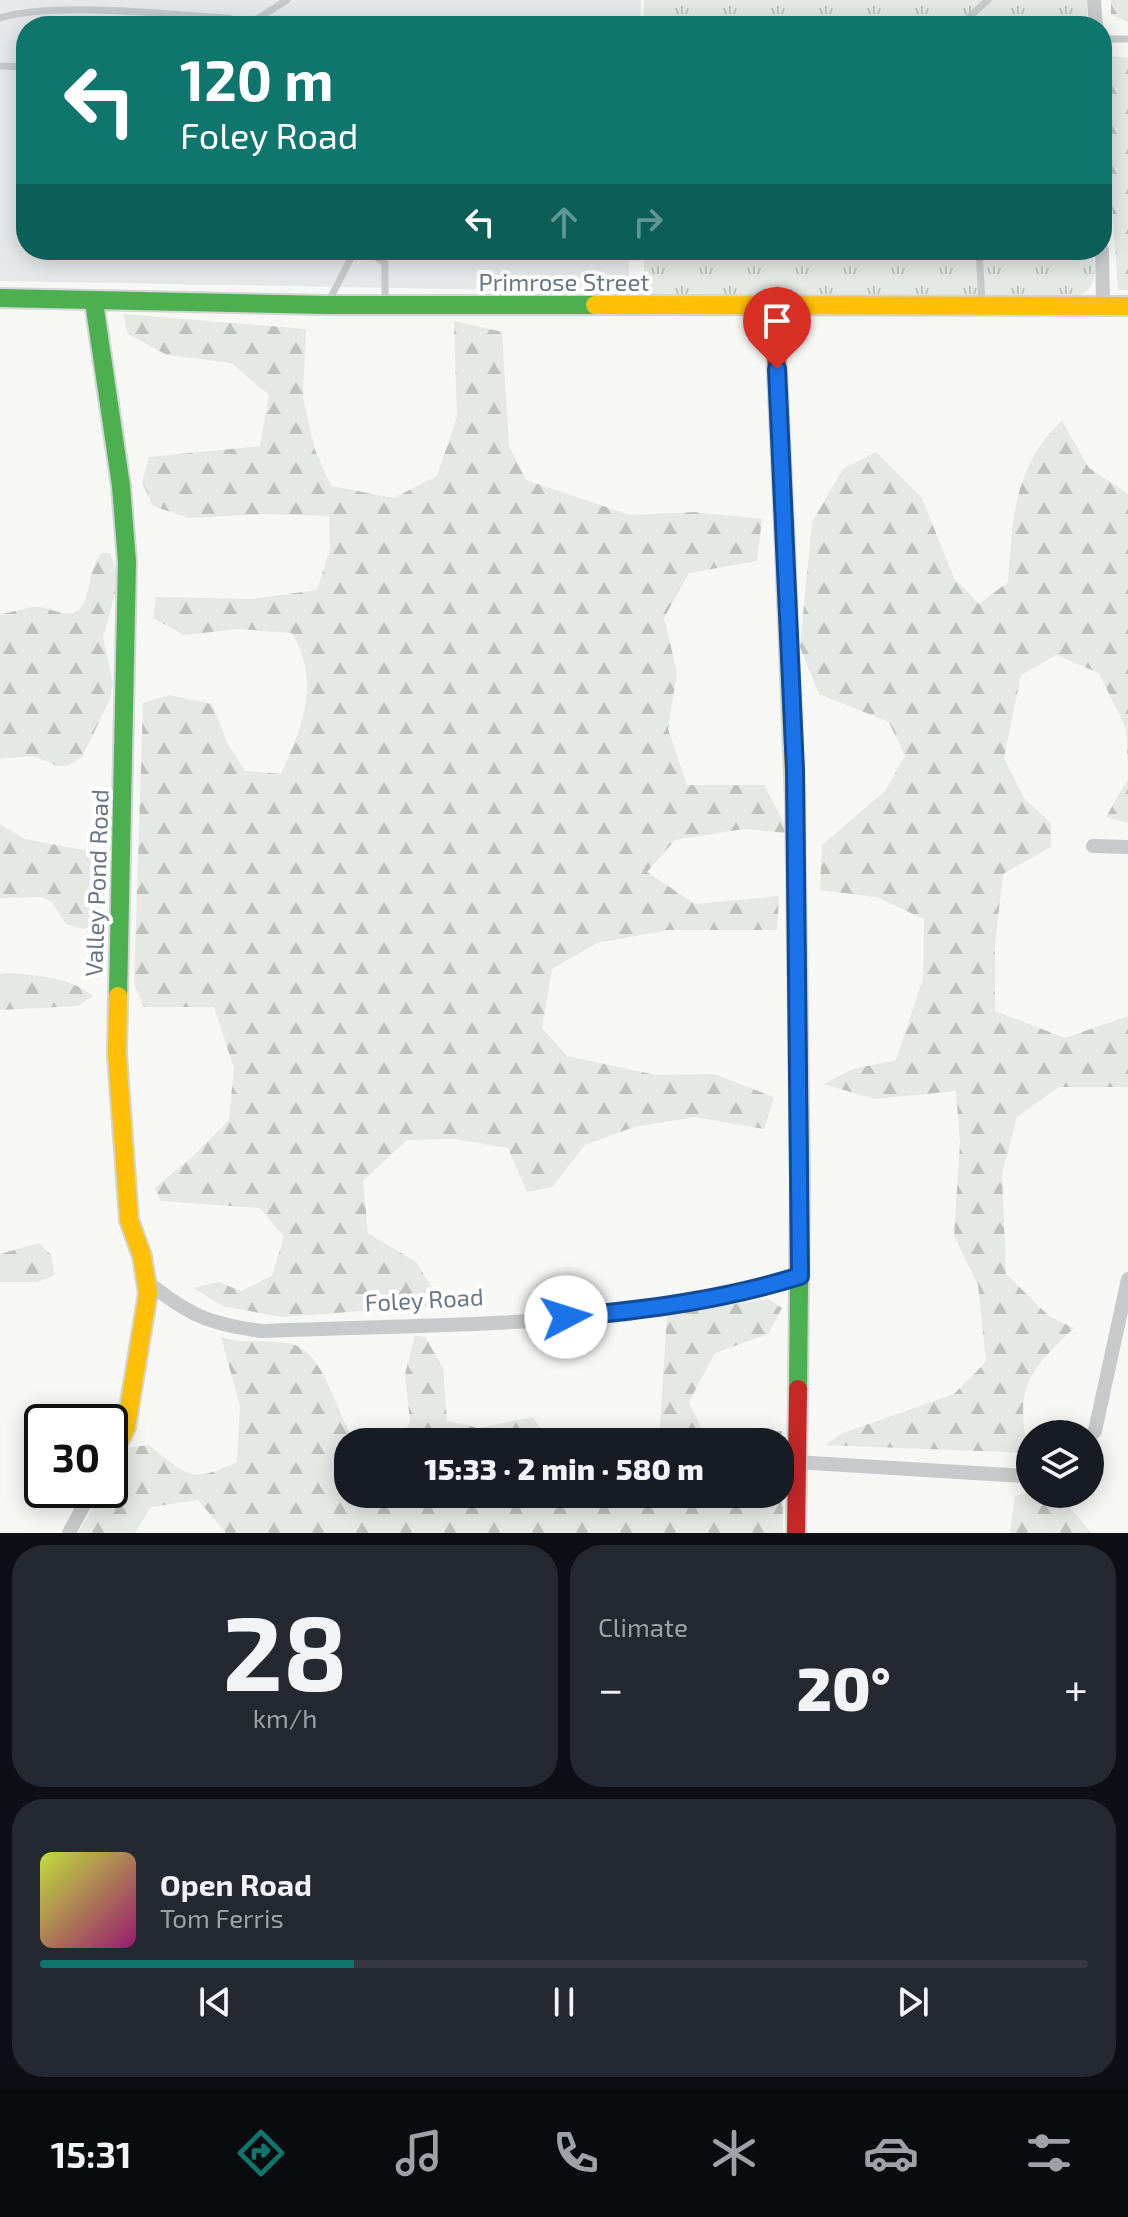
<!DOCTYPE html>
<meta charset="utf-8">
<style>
:root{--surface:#171b24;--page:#242831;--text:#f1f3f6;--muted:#9ea1a6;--line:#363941;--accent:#0f766e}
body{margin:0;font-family:"Exo 2",sans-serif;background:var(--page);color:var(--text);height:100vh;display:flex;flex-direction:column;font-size:30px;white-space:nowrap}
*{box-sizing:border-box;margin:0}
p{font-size:26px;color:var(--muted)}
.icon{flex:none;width:44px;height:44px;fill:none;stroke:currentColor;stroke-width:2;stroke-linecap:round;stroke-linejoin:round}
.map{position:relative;height:1533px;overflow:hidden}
.drawer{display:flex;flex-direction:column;gap:12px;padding:12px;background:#0d0f14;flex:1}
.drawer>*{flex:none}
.top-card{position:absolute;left:16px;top:16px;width:1096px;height:244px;border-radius:32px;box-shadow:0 4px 20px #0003;background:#0f766e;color:#fff;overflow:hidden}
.buttons{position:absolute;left:1016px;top:1420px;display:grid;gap:16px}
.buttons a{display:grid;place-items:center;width:88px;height:88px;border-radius:50%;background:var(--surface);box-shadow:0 4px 20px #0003;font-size:40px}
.speed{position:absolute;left:24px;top:1404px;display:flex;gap:16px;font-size:40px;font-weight:700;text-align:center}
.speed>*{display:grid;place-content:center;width:104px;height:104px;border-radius:50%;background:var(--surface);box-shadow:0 4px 20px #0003;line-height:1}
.speed .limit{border:4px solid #111;border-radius:12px;background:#fff;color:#111}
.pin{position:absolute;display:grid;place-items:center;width:68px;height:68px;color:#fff;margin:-82px -34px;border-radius:50% 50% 50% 0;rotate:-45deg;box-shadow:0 0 8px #0007}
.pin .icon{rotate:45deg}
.me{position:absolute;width:88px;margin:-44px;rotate:85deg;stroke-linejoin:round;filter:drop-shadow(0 0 6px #0008)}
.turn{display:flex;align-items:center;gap:28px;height:168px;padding:0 32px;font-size:36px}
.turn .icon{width:104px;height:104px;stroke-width:2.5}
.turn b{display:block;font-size:56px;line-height:68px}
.lanes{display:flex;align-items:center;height:76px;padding:0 32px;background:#0003;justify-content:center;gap:40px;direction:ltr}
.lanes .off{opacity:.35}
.big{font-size:60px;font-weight:800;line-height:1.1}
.drawer .tile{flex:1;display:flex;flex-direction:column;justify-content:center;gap:12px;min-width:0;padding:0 28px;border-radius:32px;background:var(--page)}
.drawer .dial{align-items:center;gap:0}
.dial b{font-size:104px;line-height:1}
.song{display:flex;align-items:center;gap:24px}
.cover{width:96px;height:96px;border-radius:12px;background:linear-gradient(135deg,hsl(70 70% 55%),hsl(320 70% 35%))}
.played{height:8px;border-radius:4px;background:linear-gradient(90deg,var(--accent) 30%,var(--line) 30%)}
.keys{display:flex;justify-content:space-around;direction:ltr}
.heat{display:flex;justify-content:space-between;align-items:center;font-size:44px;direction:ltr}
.drawer .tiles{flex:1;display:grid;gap:12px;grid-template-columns:1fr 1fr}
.tile:last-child{grid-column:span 2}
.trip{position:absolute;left:334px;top:1428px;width:460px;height:80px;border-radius:32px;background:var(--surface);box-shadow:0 4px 20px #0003;font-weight:800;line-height:80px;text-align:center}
.dock{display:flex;height:128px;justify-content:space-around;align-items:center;background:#090b0e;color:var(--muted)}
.dock .icon{width:56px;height:56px}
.dock .on{color:var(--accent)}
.dock b{font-size:36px;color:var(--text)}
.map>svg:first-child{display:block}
</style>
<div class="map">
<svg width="1128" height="1533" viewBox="0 0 1128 1533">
<defs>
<pattern id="grass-tufts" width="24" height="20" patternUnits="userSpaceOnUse" patternTransform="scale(2)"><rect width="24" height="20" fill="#e5e8e4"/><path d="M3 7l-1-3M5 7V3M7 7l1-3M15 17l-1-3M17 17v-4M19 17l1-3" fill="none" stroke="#bec1be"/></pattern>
<pattern id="forest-firs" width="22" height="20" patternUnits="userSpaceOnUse" patternTransform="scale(2)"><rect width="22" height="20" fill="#e5e8e4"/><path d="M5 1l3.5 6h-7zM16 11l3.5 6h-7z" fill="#bec1be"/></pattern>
</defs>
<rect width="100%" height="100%" fill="#f7f7f6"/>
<!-- built -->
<path fill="#e7e8e9" d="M0,0h641l-1,26h-614v224h604l-2,42 -628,-11z"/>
<!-- grass -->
<path fill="url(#grass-tufts)" d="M644,0h443v26h-443z
M644,250h449c1,17 6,36 -12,45l-437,1z"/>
<!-- forest -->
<path fill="url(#forest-firs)" d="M1111,0h17v22l-17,-7z
M1110,56l18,2v232h-10l-15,-216z
M123,314l183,15 -3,69 12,52 16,36 63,12 43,-22 20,-59 -3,-96 48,11 7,114 17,34 104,35 65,-3 67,7 -5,42 -68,12 -25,45 13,54 -9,57 19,56h77l25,48 -46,-4 -68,11 -28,32 48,32 84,-8 -2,34h-109l-71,13 -45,26 -10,59 25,28 89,19 58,-1 60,23 -10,32 -69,-12 -61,10 -49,18 -33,42 -25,5 -19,-44 -54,-9 -47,1 -44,41 5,52 48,29 27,43 -162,12 -58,-11 -30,-18 26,-6 22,9 31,-15 12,-39 -24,-29 -99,-7 -6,-13 38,-32 36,-36 5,-52 -20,-61h-70l-10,-23 9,-281 26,-8 43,9 15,38 18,29 36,3c22,-49 40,-91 11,-141l-53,-4 -55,6 -31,-17 3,-21 97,2 64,-9 13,-41 -1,-33 -61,-2 -79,4 -36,-12 -11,-24 7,-25 111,-11 9,-51 -38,-32 -64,-8 -39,-21z
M1062,421l27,47 39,26v273l-2,-38 -27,-56 -43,-18 -35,20 -17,83 20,40 27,25v24l-48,27 -8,70v67l70,27 63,-22v71h-69l-42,30 -15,57 4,100 44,43 24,11c-47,44 -59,60 -46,125l-203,-8 18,-12 111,-39 32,-32 -8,-77 -24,-49 6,-93 -4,-52 -82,8 -50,-15 29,-15 43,-9 27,-81 1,-60 -48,-22 -56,-7 2,-45 63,-54 20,-35 -16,-34 -70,-28 -19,-47 12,-125 31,-53 33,-17 46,46 32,80 25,26 29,-22c4,-60 6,-118 54,-161z
M101,553h9l9,25 -16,60 10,44 -3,17 -28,58 -15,9h-9l-25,-10 -33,3v-145c12,-1 25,-7 37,-7 21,1 40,21 50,-13 5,-15 4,-28 14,-41z
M1128,779v44l-22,-6z
M0,824l24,15 76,14c11,23 4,51 -8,73l-8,3 -18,-5 -15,-23 -10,-4 -41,1z
M0,974c28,-1 71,3 93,22l-15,10 -78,4z
M39,1243l12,12 4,20 -18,7h-37v-28z
M768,1299l14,9 -14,26 -53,19 -26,49 14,30 79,-1 1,102h-557l-28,-33 -47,7 -16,26h-57l26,-43h6v-10l18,-32 21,-3c39,31 41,39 88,17l3,-56 -19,-69c24,8 44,2 67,6 37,6 48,72 68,99h-8v52h432v-52h-121l8,-128z
M415,1335l11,3 17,30 4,53 32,7 54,-11 16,25h-149l10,-20 -5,-48z
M1030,1493l29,1 32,39h-81l5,-37z"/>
<!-- pitch -->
<path fill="#e5e8e4" d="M651,250h205l-18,17 -188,-8z"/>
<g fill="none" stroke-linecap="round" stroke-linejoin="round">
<defs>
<path id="fast" d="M0,298l327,7h268
M94,302l27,184 6,76 -9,434
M795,801l5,378 -2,210"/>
<path id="slow" d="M595,305l533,1
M784,525l11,276
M110,1460l16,-33 22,-134 -6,-37 -13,-36 -12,-165 1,-59"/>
<path id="jam" d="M774,307l10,218
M796,1533l2,-144"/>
</defs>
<!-- fast casing -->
<use href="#fast" stroke="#d3d4d4" stroke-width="22"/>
<!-- slow casing -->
<use href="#slow" stroke="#d3d4d4" stroke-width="22"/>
<!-- jam casing -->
<use href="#jam" stroke="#d3d4d4" stroke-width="22"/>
<!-- lane -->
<path stroke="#c8c9ca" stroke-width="7" d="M0,18c53,-17 170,-3 229,0l12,8
M246,26l41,-26
M959,26l29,-26
M1102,39h26
M0,66l26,1
M365,250l20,13v41
M979,250l3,55
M329,301l26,-51"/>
<!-- street -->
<path stroke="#c8c9ca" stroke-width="14" d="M1094,0l2,26
M1102,250l1,56
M1093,846l35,1
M146,1281c43,34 62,43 116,50 179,-8 366,-1 538,-55
M1090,1436l5,-5 33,-152
M795,1462l229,14 6,-2
M69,1533l23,-43"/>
<!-- fast -->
<use href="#fast" stroke="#4caf50" stroke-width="18"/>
<!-- slow -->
<use href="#slow" stroke="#ffc107" stroke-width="18"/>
<!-- jam -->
<use href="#jam" stroke="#c62828" stroke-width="18"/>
</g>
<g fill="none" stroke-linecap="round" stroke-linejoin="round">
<defs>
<path id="route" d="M566,1317c80,-7 157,-17 234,-41l-5,-506 -18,-401"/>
</defs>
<!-- route casing -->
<use href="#route" stroke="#114b97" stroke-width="20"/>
<!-- route -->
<use href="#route" stroke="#1a73e8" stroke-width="14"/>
</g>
<g text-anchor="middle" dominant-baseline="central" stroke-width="8" stroke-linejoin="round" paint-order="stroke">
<!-- street labels -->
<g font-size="24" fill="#6a7883" stroke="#fff">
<text x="564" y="281">Primrose Street</text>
<text transform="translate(96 883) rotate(-88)">Valley Pond Road</text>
<text transform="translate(424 1299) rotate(-3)">Foley Road</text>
</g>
</g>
</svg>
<div class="buttons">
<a><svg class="icon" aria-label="layers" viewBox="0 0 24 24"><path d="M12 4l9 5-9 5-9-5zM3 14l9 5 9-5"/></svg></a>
</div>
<div class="speed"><div class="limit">30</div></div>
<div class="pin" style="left:777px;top:369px;background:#d93025"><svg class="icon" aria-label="arrive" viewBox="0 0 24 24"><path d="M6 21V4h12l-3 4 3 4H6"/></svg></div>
<svg class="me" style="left:566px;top:1317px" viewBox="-20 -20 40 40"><circle r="19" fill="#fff"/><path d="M0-13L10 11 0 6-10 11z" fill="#1a73e8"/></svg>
<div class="trip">15:33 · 2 min · 580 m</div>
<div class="top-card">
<div class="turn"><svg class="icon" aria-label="left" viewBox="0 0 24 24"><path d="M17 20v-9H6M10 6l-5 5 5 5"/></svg><div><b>120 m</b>Foley Road</div></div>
<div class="lanes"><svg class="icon" aria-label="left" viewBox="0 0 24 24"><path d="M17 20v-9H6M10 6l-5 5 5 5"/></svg><svg class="icon off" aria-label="ahead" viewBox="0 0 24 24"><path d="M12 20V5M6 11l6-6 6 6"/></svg><svg class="icon off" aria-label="right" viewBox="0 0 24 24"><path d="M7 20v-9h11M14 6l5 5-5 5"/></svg></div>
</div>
</div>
<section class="drawer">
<div class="tiles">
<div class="tile dial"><b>28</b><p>km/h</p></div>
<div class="tile"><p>Climate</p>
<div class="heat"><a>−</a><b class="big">20°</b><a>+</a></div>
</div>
<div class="tile">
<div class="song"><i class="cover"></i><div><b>Open Road</b><p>Tom Ferris</p></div></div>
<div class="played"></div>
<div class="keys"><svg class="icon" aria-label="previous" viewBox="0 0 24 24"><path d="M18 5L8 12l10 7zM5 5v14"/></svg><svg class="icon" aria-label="pause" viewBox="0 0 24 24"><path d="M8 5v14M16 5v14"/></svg><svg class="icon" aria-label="next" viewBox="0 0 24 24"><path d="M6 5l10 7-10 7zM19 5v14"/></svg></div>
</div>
</div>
</section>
<nav class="dock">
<b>15:31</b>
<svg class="icon on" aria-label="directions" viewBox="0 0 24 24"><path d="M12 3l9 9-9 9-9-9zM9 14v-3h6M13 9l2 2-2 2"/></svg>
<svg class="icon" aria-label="music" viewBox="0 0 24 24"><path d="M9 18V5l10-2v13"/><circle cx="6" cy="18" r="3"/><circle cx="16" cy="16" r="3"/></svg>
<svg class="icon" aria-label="phone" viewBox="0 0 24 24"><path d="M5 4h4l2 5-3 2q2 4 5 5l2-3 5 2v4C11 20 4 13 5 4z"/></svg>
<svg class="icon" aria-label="climate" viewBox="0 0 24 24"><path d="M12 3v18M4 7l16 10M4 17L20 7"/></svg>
<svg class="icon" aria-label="car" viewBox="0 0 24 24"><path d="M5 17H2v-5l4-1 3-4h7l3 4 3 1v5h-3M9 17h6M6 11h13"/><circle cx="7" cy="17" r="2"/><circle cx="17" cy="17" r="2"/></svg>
<svg class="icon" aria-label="filters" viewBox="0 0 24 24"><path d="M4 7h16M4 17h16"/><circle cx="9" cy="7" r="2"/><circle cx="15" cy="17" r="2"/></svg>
</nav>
